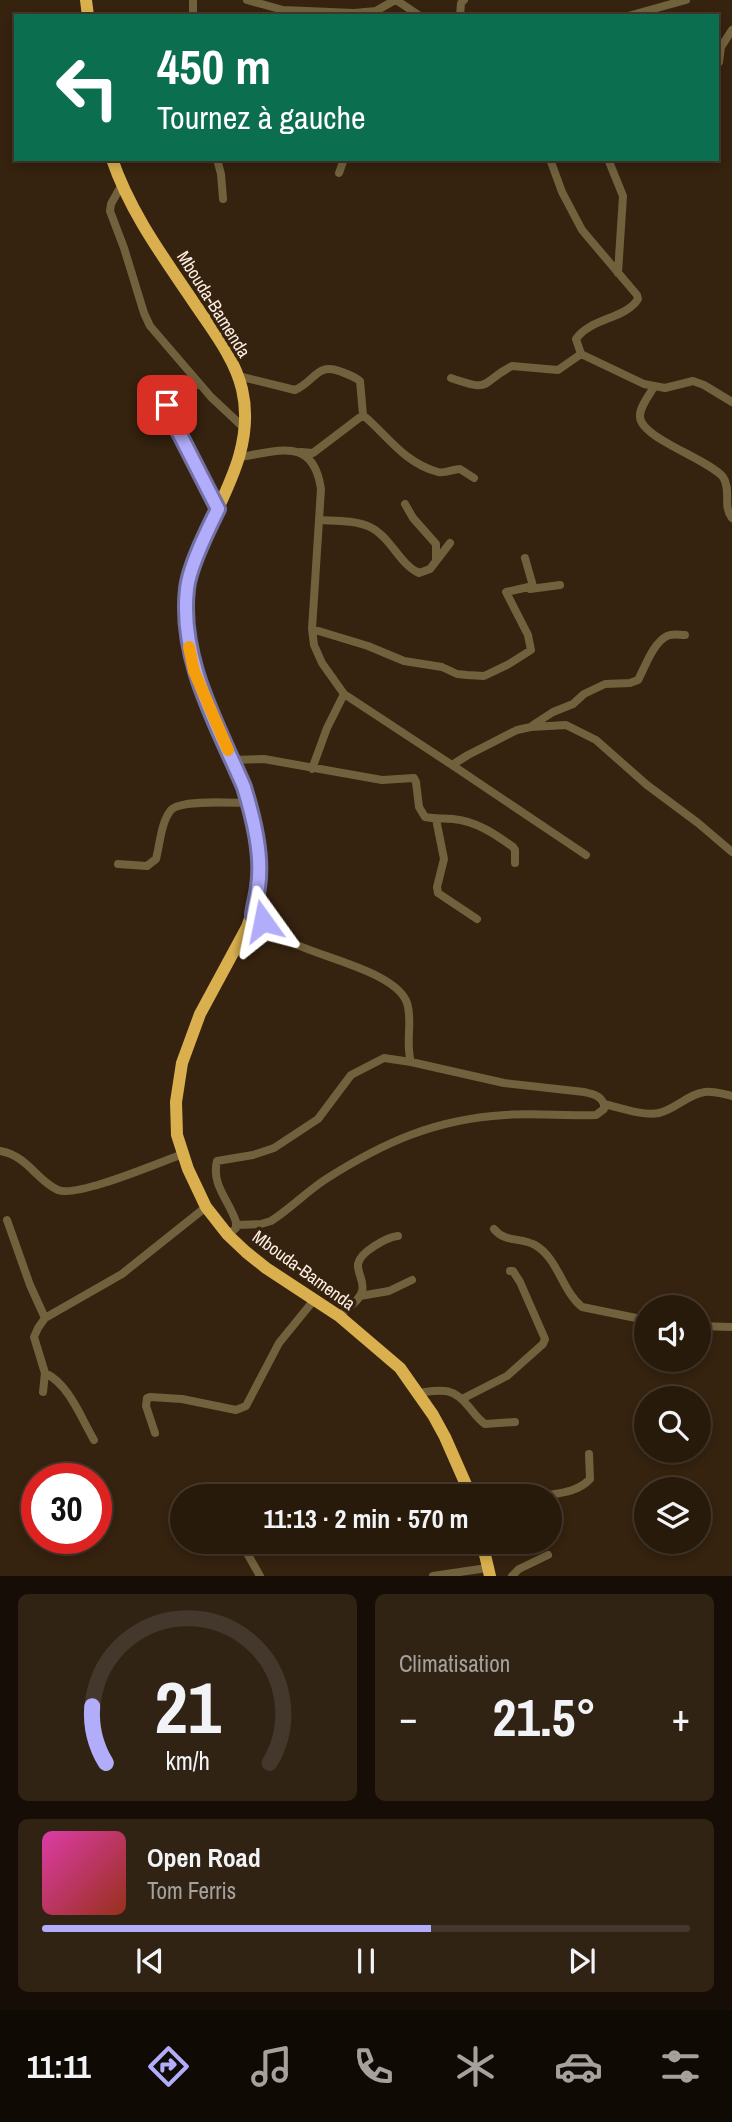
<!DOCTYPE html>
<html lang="fr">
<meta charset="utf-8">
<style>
:root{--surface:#281a0b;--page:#302314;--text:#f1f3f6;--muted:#a5a19d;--line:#44382c;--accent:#b1adfa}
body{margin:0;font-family:"Archivo Narrow",sans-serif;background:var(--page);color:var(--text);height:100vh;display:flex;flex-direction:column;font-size:26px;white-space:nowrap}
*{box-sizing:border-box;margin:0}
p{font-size:23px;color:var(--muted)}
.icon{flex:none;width:38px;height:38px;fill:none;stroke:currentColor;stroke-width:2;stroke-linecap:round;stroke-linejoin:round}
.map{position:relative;height:1576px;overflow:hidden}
.sheet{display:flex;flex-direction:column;gap:18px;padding:18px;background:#160e06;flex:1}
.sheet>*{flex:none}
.hud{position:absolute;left:14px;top:14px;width:705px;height:147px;border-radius:0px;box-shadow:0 4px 10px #0003,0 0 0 2px var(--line);background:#0b6e4f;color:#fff;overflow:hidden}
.tools{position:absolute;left:634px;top:1295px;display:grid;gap:14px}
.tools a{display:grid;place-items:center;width:77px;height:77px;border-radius:50%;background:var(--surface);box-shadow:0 4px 10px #0003,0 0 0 2px var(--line);font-size:35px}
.speed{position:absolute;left:21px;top:1463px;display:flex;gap:14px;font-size:35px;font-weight:700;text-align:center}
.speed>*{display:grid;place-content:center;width:91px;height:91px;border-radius:50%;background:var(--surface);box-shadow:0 4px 10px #0003,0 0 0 2px var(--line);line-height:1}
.speed .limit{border:10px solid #d22;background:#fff;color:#111}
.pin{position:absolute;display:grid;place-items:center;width:60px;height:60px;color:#fff;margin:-30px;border-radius:14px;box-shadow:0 4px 10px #0006}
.me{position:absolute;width:77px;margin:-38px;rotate:348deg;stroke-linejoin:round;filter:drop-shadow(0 0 5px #0008)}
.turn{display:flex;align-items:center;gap:24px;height:147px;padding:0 28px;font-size:32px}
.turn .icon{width:91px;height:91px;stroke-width:2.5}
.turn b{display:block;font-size:49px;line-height:60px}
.big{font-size:52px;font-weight:800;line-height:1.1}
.sheet .tile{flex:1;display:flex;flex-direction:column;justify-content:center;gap:10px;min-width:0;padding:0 24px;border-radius:10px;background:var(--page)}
.sheet .dial{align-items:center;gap:0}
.dial svg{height:182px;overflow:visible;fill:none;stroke:var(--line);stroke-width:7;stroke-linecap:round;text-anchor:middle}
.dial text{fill:var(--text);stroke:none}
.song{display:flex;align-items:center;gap:21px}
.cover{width:84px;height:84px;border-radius:10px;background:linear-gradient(135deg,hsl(320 70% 55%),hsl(10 70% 35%))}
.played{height:7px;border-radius:4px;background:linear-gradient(90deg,var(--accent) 60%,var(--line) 60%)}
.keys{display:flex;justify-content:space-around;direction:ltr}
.heat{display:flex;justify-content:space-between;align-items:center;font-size:38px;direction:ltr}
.sheet .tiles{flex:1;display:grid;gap:18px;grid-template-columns:1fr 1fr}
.tile:last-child{grid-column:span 2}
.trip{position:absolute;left:170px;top:1484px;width:392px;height:70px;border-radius:35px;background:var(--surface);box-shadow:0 4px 10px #0003,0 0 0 2px var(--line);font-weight:800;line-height:70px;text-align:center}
.menu{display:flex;height:112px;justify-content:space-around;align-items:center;background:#100a04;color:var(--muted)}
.menu .icon{width:49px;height:49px}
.menu .current{color:var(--accent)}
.menu b{font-size:32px;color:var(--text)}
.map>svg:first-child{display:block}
</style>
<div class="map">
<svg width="732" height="1576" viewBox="0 0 732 1576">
<rect width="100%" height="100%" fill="#35220f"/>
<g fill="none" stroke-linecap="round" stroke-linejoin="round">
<!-- minor -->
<path stroke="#71613d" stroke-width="8" d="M247,0l36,10 71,3 22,-2 19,-11
M396,0l24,16
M193,16v-16
M460,16l1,-13 3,-3
M628,16l58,-16
M719,62l2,-15 11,-17
M217,159l4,15 2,25
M550,159l12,33 20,38 55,65 1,4c-12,20 -48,19 -62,40l5,15 63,30 21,4 28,-7 11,4 28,17
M608,159l15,37 -5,77
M339,173l5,-14
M121,186l-10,18 -1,7 14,37 20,65 6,13 61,71 32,30
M238,376l57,14c19,-8 22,-27 44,-19 8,3 15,5 21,10l3,34
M451,378c42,15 28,5 61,-12l46,4 23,-16
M199,383l-31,18 -1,8 51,100
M654,387c-5,8 -15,21 -14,30 1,21 68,42 83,60 9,14 -1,28 9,41
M301,452l12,1 50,-38c25,21 41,48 75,57 7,2 15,-3 22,-3l14,9
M240,457c39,-6 73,-21 81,32l-9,140 2,16 8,18 22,31 108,71 16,-10 49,-25 14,-3 35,-2 30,15 51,45 51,38 34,29
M405,504l8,14 23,26v16
M319,520c15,1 36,0 51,7 21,10 29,37 49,46l11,-4 20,-26
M530,589l30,-4
M312,629l56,17 36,15 38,6 15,7 10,1 17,1 25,-12 22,-14 -3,-15 -22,-43 27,-6 -8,-28
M533,725l20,-13 20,-8 11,-10 21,-10 25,-1 8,-3c7,-13 15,-37 29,-44 6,-3 12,-1 18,-1
M232,760l32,-1 118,21 32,-2 2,4 3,25 6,10c10,2 18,1 28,2 23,2 42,15 60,28l2,3v13
M452,765l134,90
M312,769l15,-41 17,-34
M436,819l8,40 -7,28 1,6 39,26
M118,864l29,2 9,-7c4,-15 5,-37 15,-49 10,-11 62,-7 78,-7
M253,915c11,6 19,16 30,23 28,18 113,32 124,65 6,18 -2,40 4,59
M0,1151c28,5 36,29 58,39 19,8 102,-28 125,-36
M7,1220l23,65 15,33
M236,1225l25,-1 10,-3c19,-12 35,-29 55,-42 58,-37 110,-60 179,-64 30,-2 61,1 91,0l8,-6v-5
M494,1229c11,14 27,8 41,16 23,13 27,46 47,62l64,13
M228,1235l8,-7v-6c-7,-22 -25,-37 -19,-61l36,-6 21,-7 44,-29 33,-44 33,-17 27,4 93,21 80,9c9,2 16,3 20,12 17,4 38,12 55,9 17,-4 29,-19 46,-21 9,-1 18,2 27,4
M360,1296l29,-5 23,-11
M339,1316c7,-7 21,-15 23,-25 3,-9 -5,-18 -4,-27 2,-12 29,-27 40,-28
M698,1326l34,1
M45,1373c24,11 36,45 49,67
M43,1392l2,-19 -11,-36 4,-9 7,-10 77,-44 84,-67
M417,1393c24,-3 35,-7 52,14 5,6 9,12 16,17l30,-2
M462,1399l45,-23 36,-32 2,-5 -25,-57 -7,-11h-3
M155,1433l-9,-27 1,-8 3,-1 32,2 54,11 10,-4 33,-63 35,-43
M219,1488l10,8
M543,1496c17,-3 35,-4 47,-17l-1,-25
M244,1542l3,11 13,23
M433,1576l54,-8
M512,1576l7,-7 29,-14"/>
<!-- highway -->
<path stroke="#dab04e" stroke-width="12" d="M86,0l2,16
M112,159c19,56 55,103 87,151 17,25 36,50 43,79 17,72 -39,130 -55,196 -3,13 -2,30 -1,43 2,28 13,55 24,81 29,67 68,144 37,218l-47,87 -18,49 -6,39 1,33 11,34 18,38 22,28 18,17 20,16 73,48 61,52 33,47 12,22 26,59
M482,1542l8,34"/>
</g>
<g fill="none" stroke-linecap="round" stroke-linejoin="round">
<defs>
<path id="route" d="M167,405l2,8 49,96c-10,20 -29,58 -31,80 -8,70 30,135 57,198 9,30 19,68 14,100 -1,9 -4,18 -5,28l10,6"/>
</defs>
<!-- route casing -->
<use href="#route" stroke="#7370a2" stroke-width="18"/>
<!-- route -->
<use href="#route" stroke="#b1adfa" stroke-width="12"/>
<!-- slow -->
<path stroke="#f59e0b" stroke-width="12" d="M189,647l5,24 34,79"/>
</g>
<g text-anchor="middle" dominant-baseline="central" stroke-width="7" stroke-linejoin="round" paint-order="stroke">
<!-- street labels -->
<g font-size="18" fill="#fceee2" stroke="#35220f">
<text transform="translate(214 304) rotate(58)">Mbouda-Bamenda</text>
<text transform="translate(304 1270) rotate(36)">Mbouda-Bamenda</text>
</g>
</g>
</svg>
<div class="tools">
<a><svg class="icon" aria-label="sound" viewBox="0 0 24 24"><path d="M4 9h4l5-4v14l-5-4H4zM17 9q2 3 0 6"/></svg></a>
<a><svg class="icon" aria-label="search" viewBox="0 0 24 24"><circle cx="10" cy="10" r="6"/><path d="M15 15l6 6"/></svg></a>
<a><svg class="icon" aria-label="layers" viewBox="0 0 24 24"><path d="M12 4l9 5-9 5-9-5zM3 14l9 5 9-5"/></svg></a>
</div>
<div class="speed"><div class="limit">30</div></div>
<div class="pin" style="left:167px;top:405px;background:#d93025"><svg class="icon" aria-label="arrive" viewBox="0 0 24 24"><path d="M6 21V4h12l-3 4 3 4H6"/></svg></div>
<svg class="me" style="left:263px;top:921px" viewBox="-20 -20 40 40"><path d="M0-17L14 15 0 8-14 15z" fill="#b1adfa" stroke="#fff" stroke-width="4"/></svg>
<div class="trip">11:13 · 2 min · 570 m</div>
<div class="hud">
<div class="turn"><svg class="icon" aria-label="left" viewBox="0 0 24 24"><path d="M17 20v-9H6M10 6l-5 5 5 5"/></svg><div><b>450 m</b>Tournez à gauche</div></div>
</div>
</div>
<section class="sheet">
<div class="tiles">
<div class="tile dial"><svg viewBox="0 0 100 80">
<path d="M14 69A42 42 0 1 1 86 69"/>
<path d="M14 69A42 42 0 0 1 8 44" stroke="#b1adfa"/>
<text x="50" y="56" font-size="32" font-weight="700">21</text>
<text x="50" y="72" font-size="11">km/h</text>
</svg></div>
<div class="tile"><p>Climatisation</p>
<div class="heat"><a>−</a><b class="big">21.5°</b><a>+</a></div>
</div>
<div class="tile">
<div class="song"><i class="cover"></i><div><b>Open Road</b><p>Tom Ferris</p></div></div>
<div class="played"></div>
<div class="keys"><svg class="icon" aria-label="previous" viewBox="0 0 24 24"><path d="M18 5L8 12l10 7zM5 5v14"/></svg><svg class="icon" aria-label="pause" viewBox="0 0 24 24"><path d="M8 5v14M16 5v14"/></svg><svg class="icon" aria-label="next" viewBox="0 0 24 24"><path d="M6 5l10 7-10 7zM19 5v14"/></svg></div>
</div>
</div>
</section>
<nav class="menu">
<b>11:11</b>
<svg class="icon current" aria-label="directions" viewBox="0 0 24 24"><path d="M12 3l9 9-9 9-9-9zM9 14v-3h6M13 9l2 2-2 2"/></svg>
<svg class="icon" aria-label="music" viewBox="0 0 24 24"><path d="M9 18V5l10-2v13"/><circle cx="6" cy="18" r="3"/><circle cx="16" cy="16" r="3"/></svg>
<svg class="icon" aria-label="phone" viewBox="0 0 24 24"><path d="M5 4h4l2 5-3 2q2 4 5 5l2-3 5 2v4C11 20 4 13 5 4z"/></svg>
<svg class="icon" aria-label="climate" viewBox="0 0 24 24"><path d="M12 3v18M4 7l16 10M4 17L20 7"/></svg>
<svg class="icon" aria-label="car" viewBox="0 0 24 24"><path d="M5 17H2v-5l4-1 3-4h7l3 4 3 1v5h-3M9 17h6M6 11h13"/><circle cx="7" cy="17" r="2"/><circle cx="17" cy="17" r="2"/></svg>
<svg class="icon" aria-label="filters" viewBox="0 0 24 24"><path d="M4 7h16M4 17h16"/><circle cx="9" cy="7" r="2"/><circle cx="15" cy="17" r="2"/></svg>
</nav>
